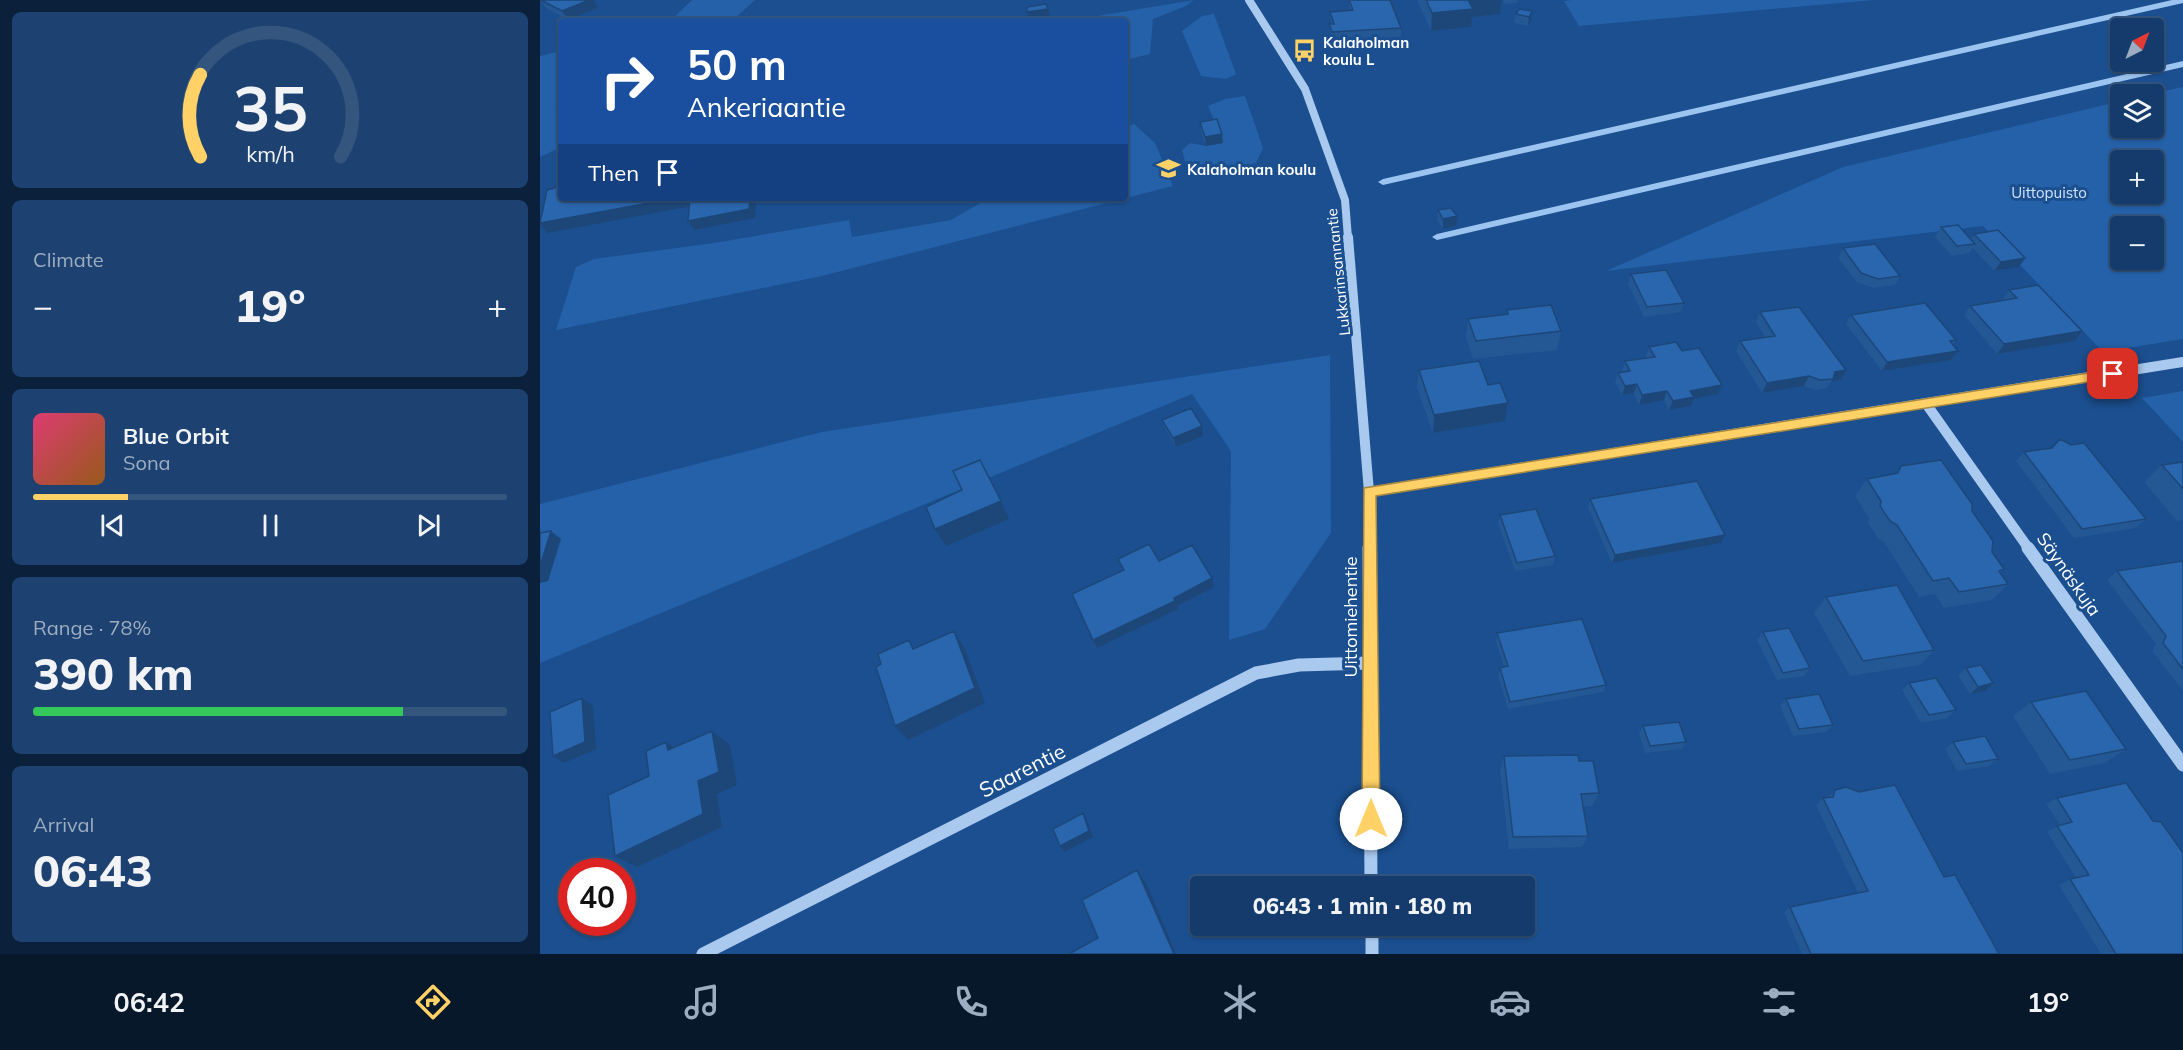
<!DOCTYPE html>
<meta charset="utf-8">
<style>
:root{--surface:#143b6b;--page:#1d4271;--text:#f1f3f6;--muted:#9dadc1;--line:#33557e;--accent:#ffd166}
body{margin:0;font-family:Mulish,sans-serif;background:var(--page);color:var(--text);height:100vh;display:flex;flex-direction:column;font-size:22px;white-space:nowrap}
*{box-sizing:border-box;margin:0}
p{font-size:20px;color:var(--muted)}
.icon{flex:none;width:33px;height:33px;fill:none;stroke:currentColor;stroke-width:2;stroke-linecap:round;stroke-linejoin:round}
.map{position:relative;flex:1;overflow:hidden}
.drawer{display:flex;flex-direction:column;gap:12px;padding:12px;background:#0b203b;width:540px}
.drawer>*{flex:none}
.guide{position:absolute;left:18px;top:18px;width:570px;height:183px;border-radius:6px;box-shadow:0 2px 4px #0004,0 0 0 2px var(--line);background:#1a4fa0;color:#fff;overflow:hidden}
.needle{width:39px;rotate:42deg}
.tools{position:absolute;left:1570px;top:18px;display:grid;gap:12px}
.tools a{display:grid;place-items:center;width:54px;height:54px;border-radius:6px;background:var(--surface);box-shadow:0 2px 4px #0004,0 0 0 2px var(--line);font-size:30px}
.speed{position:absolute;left:18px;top:858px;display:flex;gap:12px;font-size:30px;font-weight:700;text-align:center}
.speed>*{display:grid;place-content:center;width:78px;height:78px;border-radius:50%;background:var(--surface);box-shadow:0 2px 4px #0004,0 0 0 2px var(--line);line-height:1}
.speed .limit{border:9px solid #d22;background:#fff;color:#111}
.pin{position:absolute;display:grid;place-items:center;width:51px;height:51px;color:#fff;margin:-26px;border-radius:12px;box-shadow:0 3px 9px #0006}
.me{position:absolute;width:66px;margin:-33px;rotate:0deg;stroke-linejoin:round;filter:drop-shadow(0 0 4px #0008)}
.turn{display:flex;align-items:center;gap:21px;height:126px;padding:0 30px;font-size:27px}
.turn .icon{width:78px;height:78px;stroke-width:2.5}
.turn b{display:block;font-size:42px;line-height:51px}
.then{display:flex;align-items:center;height:57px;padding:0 30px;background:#0003;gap:12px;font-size:22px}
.big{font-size:45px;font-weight:800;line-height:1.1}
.drawer .card{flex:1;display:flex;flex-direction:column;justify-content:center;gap:9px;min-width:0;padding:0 21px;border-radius:9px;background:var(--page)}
.drawer .dial{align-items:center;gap:0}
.dial svg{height:156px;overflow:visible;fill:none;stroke:var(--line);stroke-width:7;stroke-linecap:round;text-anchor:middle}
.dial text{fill:var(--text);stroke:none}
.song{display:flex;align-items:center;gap:18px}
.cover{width:72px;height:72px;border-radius:9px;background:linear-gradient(135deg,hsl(340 70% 55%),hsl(30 70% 35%))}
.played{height:6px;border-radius:3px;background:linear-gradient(90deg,var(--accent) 20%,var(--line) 20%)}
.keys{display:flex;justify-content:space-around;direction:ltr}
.heat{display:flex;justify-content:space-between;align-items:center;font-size:33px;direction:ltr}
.charge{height:9px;border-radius:4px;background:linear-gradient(90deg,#34c759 78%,var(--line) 0)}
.trip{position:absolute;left:650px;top:876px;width:345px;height:60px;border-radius:6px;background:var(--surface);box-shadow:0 2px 4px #0004,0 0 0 2px var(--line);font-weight:800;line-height:60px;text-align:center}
.tabs{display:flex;height:96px;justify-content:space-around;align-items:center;background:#08182b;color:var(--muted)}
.tabs .icon{width:42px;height:42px}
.tabs .on{color:var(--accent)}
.tabs b{font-size:27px;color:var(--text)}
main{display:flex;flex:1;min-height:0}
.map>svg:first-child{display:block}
</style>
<main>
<section class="drawer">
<div class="card dial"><svg viewBox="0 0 100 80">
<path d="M14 69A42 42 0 1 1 86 69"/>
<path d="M14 69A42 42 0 0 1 14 27" stroke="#ffd166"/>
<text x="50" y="56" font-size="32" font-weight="700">35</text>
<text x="50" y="72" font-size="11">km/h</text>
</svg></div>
<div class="card"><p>Climate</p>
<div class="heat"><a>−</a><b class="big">19°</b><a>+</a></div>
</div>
<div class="card">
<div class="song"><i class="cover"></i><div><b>Blue Orbit</b><p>Sona</p></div></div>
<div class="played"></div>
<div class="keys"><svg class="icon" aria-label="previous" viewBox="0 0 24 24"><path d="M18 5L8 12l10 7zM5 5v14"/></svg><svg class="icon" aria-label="pause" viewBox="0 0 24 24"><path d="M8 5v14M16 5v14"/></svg><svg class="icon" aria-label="next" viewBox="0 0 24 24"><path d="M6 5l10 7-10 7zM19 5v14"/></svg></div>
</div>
<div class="card"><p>Range · 78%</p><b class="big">390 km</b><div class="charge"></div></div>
<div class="card"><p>Arrival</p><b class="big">06:43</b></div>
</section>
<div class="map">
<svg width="1643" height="954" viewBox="0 0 1643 954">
<rect width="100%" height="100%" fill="#1b4f8f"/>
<!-- green -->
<path fill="#2461a8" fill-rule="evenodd" d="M152,0h63l-23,21h-62z
M654,0l-8,6 -33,13 -3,35 -25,6v-39h-58z
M1032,0h302l-295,26 -15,-25z
M674,14l22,60 -10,5 -25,-3 -19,-45 20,-15z
M21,51v53l-6,3 6,1v39l-21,10v-101z
M1643,87v252l-80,13 -120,-126 -377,45 237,-104 278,-66v27h33v-34h-4zM1581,160h33v34h-33zM1581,226h33v34h-33z
M705,96l18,52 -7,15 -50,12 -20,-10 -4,-15 8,-7 16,3 12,-17 -10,-23 17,-7z
M594,124l21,19 18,43 -351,90 -266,54 20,-63 18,-8 120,-16 135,-23 3,17 99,-17 38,-22h136v-71z
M790,355l1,178 -66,96 -36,11 2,-189 -39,-57 -652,269v-159l282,-72z
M1643,391v51l-41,-44z"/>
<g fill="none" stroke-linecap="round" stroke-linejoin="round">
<!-- stream -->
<path fill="#9cc4f0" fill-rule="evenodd" d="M1632,0h11v3l-800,182 -5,-3 5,-3z
M1643,61v6l-746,173 -5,-3 5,-3z"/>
<!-- minor-far2 -->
<path stroke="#a9c9ee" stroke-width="8" d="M709,0l56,89 40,111 3,38"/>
<!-- minor-far1 -->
<path stroke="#a9c9ee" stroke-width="10" d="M808,237l21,255v57
M1387,405l102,144
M829,492l814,-130"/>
<!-- minor -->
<path stroke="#a9c9ee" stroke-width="13" d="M829,548l2,338
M1488,548l155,217
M832,926v28
M163,954l553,-281 43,-8 71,-2"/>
</g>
<!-- wall -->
<path fill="#245895" d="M0,0h54l4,8 -30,12 -22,-12z
M809,0h41l11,28v9l-69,5 -2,-8 -1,-10h2l-1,-12 20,-2 -1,-3z
M877,0h85l-2,14 -28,3 -1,10 -40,4z
M963,0h15l-1,3 -12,1z
M992,11l-1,10 -3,5 -14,-3 2,-9z
M660,122l22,12 1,9 -17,3 -5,-14z
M898,210l18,16 -13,3 -6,-9z
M1401,227l30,12 3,-5 51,24 -6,9 -25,4 -21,-23 -4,5 -17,3 -17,-19z
M1303,248l57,28 -5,9 -22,3 -16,-6 -19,-24z
M1091,274l53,29 -4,9 -36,5 -16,-33z
M1469,290l73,41 -7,10 -78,13 -33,-39 6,-9 34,-6 -1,-1z
M967,310l54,21 -4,19 -84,9 -7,-22 2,-18 38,-5z
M1220,312l81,68 -10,2 -4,6 -12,2 -11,-4 -42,7 -26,-42 4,-10 25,-4 -9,-15z
M1311,315l105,25 -3,5 5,6 -7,9 -69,11 -36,-47z
M1109,347l33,4 40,34 -4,9 -24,5 -3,7 -22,4 -5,-10 -25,5 -5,-12 -12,2 -7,-13 3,-9 5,-1 -1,-1 3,-10 22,-3 -1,-1z
M879,370l69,15 17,36 -72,12 -16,-45z
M622,420l41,16 -27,11 -11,-18z
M1531,445l75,74 -10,9 -62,10 -58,-77 8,-9z
M1643,462v58l-6,1 -33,-39 18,-17z
M1361,466l71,45 20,41 12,17 -4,4 8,11 -16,16 -48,8 -9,-14 -16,3 -35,-55 -6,-4 -10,-15 1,-5 -14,-22 12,-17 29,-6z
M1050,499l131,44 -109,20 -24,-55z
M960,515l55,41 -2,9 -38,6 -17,-48z
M1643,561v130l-31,-40 4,-7 -49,-64 10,-9z
M1286,597l108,53 -14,15 -70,11 -36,-63z
M1223,632l47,36 -6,8 -27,4 -20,-40z
M957,633l109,52 -3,7 -95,17 -10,-34 2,-7 4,-1 -8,-26z
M1426,668l27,15 -8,8 -15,3 -12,-18z
M1369,683l47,27 -9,8 -26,5 -19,-33z
M1246,699l47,26 -7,7 -33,4 -13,-30z
M1491,702l95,47 -21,14 -55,11 -37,-58z
M1103,726l43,16 -4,7 -37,4 -6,-20z
M1413,742l45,17 -9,7 -32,5 -12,-22z
M964,756l75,5 20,32 -7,13h-9l5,30 -6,11 -73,2 -9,-79z
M1295,790l109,87 55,77h-197l-18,-42 6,-5 68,-14 -42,-88 7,-7 5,-1z
M1517,798l126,156h-82l-42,-69 11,-6 6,-1 -29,-46 13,-7 -14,-21z"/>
<!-- shaded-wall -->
<path fill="#1d4779" d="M49,0h5l4,8 -30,12 -6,-9z
M928,0h34l-2,14 -28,3 -1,10 -40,4 1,-18z
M508,9l2,9 -20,3 -3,-9z
M992,11l-1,10 -3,5 1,-9z
M682,134l1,9 -17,3 -1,-9z
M136,198h16l5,7 -150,28 -7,-9v-1z
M210,198h6l-1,20 -61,12 -6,-9z
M917,216l-1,10 -13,3v-10z
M1485,258l-6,9 -25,4 7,-9z
M1542,331l-7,10 -78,13 7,-10z
M1418,351l-7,9 -69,11 5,-9z
M1306,370l-5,10 -10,2 4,-10z
M1269,376l-5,10 -42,7 5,-10z
M1097,384l-3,9 -12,2 3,-9z
M1182,385l-4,9 -24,5 -3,7 -22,4 4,-9 17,-10z
M1127,391l-3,9 -25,5 3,-10z
M968,403l-3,18 -72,12 1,-18z
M662,426l1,10 -27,11 -3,-9z
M461,501l8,18 -63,27 -11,-17z
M11,531l10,8 -13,42 -8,2v-17z
M1185,535l-4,8 -109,20 3,-8z
M672,578l2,9 -37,19 1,3 -81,39 -4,-8z
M414,631l10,16 21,56 -77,37 -13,-14z
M1453,683l-8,8 -15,3 8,-7z
M42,698l11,8 3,43 -32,14 -11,-7z
M172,731l18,14 7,40 -20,9 5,33 -85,40 -22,-11z
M126,742l19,13 -17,-5z
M543,813l4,7 6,17 -29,15 -4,-6z
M597,870l10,15 29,69h-2z"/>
<!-- building -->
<path fill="#2a66ad" stroke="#1d4779" stroke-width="1.5" d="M1,0h48l-27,11z
M809,0h41l11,28 -69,4 -3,-8h5l-4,-12 23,-2z
M886,0h44h-2l5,9 -41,4z
M506,4l2,5 -21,3v-5z
M979,9l13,2 -3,6 -13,-3z
M677,119l5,15 -17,3 -5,-15z
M21,168v30h115l-136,25 7,-33 8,-2z
M150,198h60l-1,11 -61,12z
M911,208l6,8 -14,3 -5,-9z
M1418,225l17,19 -18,2 -16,-19z
M1458,230l27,28 -24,4 -27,-28z
M1335,244l25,32 -22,3 -17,-6 -18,-25z
M1126,270l18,33 -37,4 -16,-33z
M1498,285l44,46 -78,13 -34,-38 47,-8 -8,-8z
M1385,303l31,37 -6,1 8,10 -71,11 -36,-47z
M1011,305l10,26 -85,10 -8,-22 40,-5 -1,-4z
M1259,307l47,63 -11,2 -2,7 -13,1 -11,-4 -42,7 -27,-42 35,-5 -15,-24z
M1136,342l6,9 17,-3 23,37 -32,6 4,6 -21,4 -6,-10 -25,4 -5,-11 -12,2 -7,-13 12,-2 -5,-10 30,-4 -6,-10z
M939,361l9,24 12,-2 8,20 -74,12 -15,-45z
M651,408l11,18 -29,12 -11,-18z
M1520,439l11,6 13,-2 62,76 -64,10 -58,-77 28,-4z
M440,460l21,41 -66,28 -9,-22 36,-17 -9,-19z
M1401,460l31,44v7l21,30 -1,11 12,17 -5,2 9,13 -49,8 -10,-14 -16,3 -36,-56 -7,-4 -10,-15 1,-5 -14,-22 31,-6 3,-7z
M1643,462v27l-21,-24z
M1157,481l28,54 -110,20 -25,-56z
M996,509l19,47 -38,7 -17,-48z
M11,531l-11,35v-33z
M609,544l10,17 33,-16 20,33 -38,20 1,3 -82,39 -21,-46 52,-24 -6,-11z
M1643,561v108l-20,-26 3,-7 -49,-65z
M1357,585l37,65 -71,11 -37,-64z
M1042,619l24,66 -96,17 -10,-34 8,-2 -11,-33z
M1249,628l21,40 -27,5 -20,-41z
M414,631l21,57 -80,38 -19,-59 5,-3 -3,-10 31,-14 4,9z
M1441,665l12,18 -15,4 -12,-19z
M1396,678l20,32 -27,5 -20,-32z
M1546,691l40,58 -56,11 -39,-58z
M1279,694l14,31 -34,4 -13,-30z
M42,698l3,44 -32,14 -3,-44z
M1139,722l7,20 -36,4 -7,-20z
M172,731l7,41 -21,9 5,33 -88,42 -7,-61 41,-19 -3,-25 20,-9 2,8z
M1445,736l13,23 -32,5 -13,-22z
M1038,755l1,6h14l6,32 -18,1 7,42 -75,1 -9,-81z
M1586,783l27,38 8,1 22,31v101h-67l-46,-75 19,-4 -32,-49 15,-4 -15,-24z
M1355,785l49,92 11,-2 44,79h-188l-21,-47 78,-16 -45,-93 10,-1 2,-7 11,-3 13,5z
M543,813l6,18 -29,15 -7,-17z
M597,870l37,84h-105l29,-16 -16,-38z"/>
<!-- route -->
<path fill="#ffd166" stroke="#a68842" stroke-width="1.5" d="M1573,369l6,5 -6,4 -737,118 4,323 -3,7 -6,2 -6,-2 -3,-7 2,-331z"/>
<!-- icons -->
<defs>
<symbol id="bus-bare" viewBox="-9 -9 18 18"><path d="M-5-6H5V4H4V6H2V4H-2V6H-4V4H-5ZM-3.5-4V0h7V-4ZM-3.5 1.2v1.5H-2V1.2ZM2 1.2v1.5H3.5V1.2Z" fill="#ffd166" stroke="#1b4f8f" stroke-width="2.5" paint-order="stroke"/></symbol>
<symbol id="school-bare" viewBox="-9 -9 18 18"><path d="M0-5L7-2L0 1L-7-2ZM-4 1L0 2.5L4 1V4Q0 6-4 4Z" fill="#ffd166" stroke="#1b4f8f" stroke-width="2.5" paint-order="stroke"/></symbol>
</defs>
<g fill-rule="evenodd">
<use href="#bus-bare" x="748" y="34" width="33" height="33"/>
<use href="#school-bare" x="612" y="152" width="33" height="33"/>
</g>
<g text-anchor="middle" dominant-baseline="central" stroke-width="6" stroke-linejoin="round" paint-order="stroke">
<!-- far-poi labels -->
<g font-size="15" font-weight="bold" fill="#fff" stroke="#1b4f8f" text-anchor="start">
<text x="783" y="42">Kalaholman<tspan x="783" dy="17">koulu L</tspan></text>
<text x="647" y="169">Kalaholman koulu</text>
</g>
<!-- far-park labels -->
<g font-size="15" fill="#cfe3fa" stroke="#1b4f8f">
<text x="1509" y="192">Uittopuisto</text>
</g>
<!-- far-street labels -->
<g font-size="15" fill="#fff" stroke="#1b4f8f">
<text transform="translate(798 272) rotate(-96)">Lukkarinsannantie</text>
</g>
<!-- street labels -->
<g font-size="18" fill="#fff" stroke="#1b4f8f">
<text transform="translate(1529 574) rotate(55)">Säynäskuja</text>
<text transform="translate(810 617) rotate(-90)">Uittomiehentie</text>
</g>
<!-- near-street labels -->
<g font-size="21" fill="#fff" stroke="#1b4f8f">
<text transform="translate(482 770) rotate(-27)">Saarentie</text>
</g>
</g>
</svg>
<div class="tools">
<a><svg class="needle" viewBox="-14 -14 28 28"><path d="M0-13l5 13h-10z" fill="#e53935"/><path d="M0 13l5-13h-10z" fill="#9dadc1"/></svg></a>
<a><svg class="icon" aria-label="layers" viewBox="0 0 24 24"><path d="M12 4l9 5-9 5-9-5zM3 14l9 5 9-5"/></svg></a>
<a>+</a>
<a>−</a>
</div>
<div class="speed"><div class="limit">40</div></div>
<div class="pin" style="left:1573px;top:374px;background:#d93025"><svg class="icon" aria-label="arrive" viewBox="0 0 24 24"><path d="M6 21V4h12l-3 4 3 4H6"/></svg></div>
<svg class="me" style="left:831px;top:819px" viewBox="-20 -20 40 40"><circle r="19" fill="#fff"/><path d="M0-13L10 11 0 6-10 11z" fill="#ffd166"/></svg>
<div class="trip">06:43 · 1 min · 180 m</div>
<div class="guide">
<div class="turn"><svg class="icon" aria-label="right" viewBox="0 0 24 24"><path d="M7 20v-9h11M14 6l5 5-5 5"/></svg><div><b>50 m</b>Ankeriaantie</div></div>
<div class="then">Then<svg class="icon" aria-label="arrive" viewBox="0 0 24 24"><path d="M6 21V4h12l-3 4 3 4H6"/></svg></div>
</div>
</div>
</main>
<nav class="tabs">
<b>06:42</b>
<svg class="icon on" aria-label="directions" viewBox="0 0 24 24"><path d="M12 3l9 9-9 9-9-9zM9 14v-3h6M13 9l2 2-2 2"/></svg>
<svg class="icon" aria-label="music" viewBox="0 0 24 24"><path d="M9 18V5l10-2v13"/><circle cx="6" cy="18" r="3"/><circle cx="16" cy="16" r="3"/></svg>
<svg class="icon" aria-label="phone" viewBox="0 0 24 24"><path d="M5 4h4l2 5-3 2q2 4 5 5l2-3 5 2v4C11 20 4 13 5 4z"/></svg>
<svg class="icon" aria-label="climate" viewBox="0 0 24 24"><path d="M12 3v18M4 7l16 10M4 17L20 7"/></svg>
<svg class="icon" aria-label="car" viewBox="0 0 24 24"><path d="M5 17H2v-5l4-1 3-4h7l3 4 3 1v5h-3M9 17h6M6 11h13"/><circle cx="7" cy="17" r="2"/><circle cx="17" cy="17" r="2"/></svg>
<svg class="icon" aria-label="filters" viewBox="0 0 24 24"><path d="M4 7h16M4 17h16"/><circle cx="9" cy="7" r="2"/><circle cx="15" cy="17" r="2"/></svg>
<b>19°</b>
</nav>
